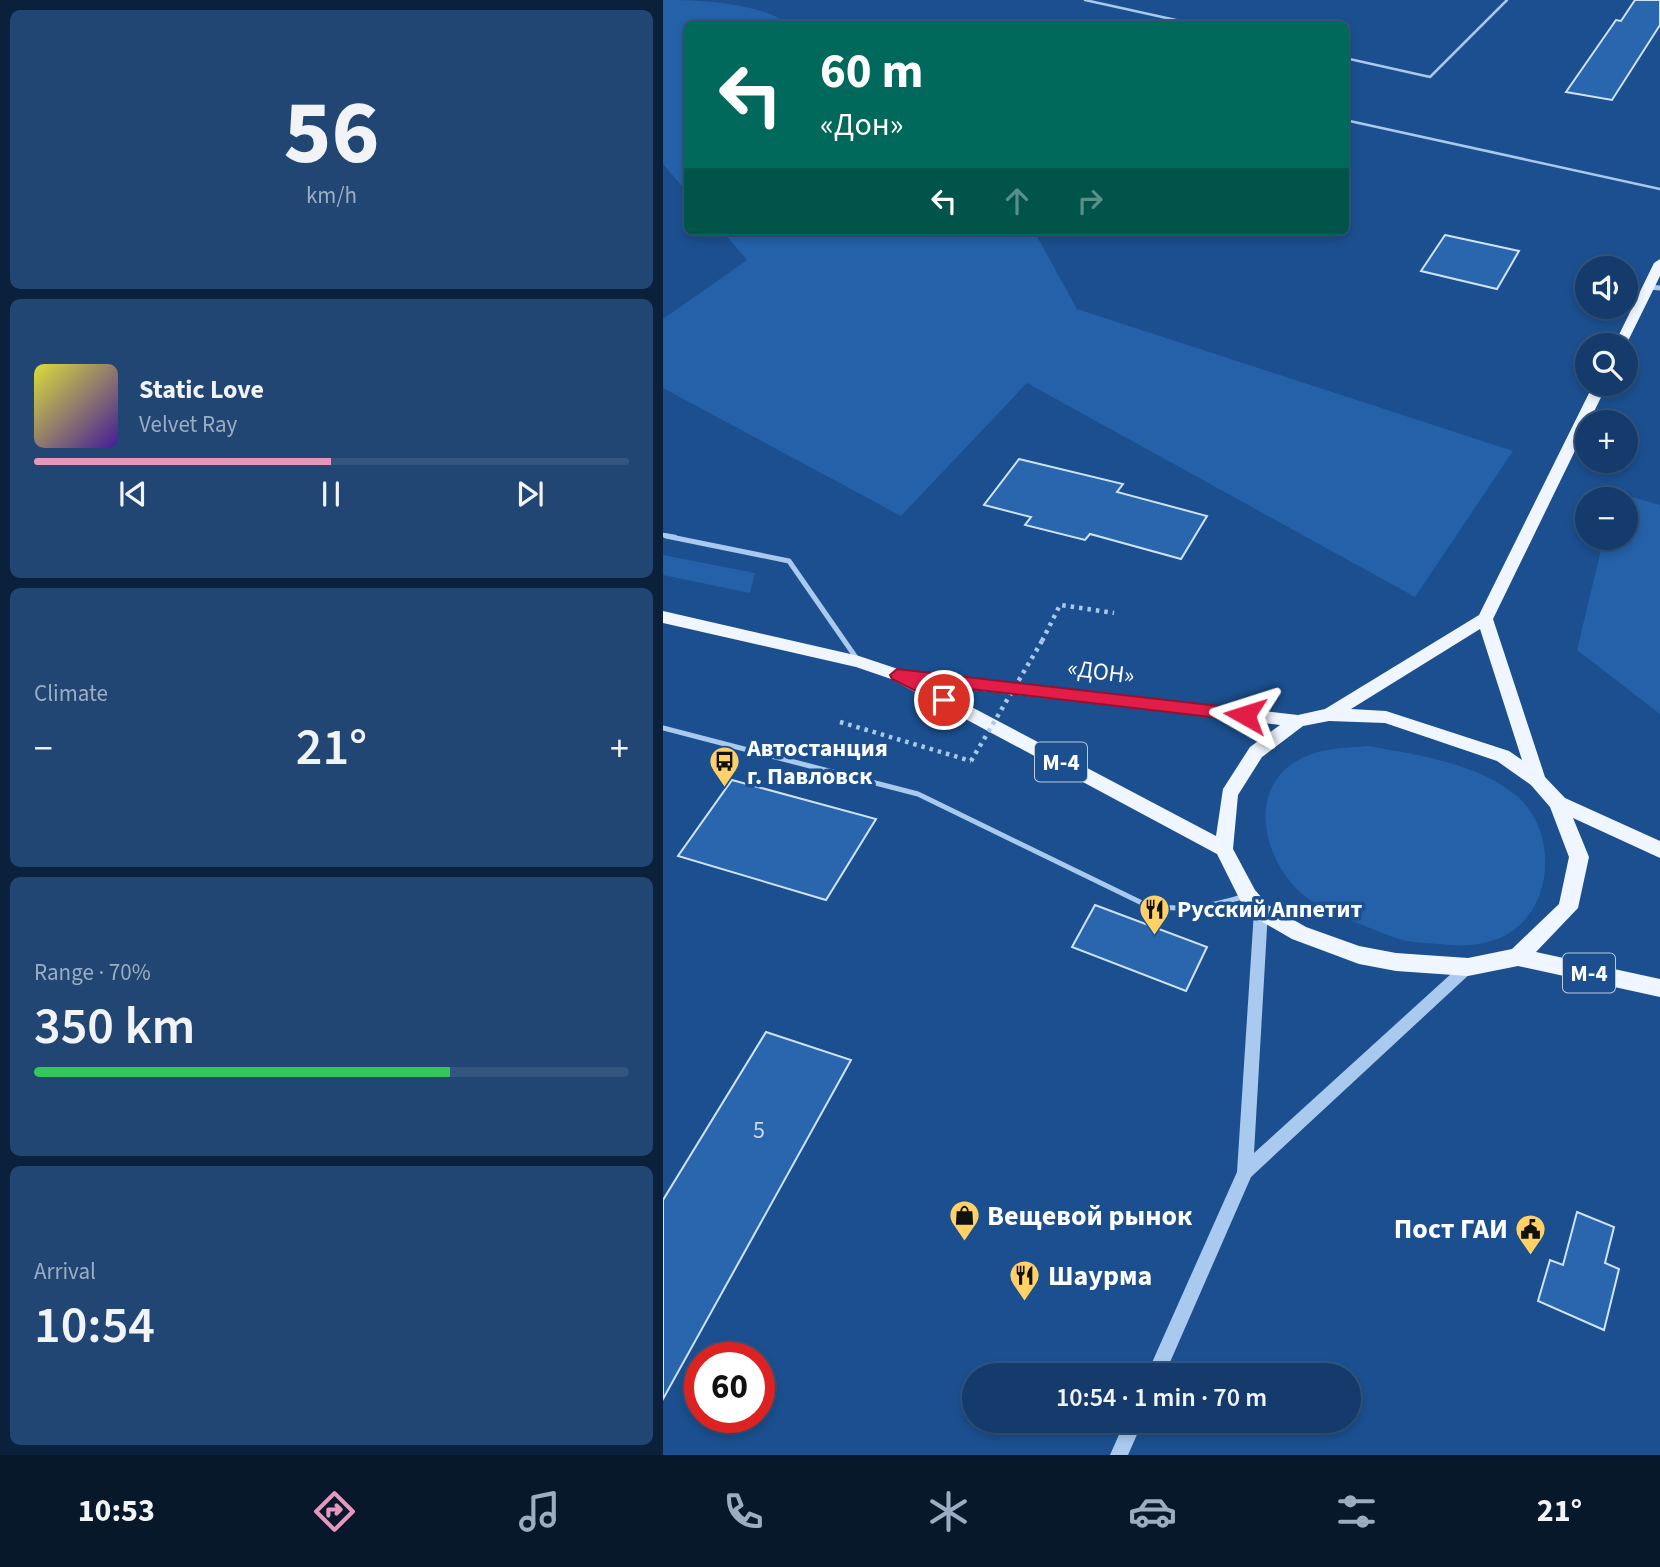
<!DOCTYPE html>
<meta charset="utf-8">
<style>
:root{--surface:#143b6b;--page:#214673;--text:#f1f3f6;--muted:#9dadc1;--line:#33557e;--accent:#e797bd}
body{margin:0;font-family:"Source Sans 3",sans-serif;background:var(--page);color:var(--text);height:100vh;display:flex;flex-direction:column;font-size:26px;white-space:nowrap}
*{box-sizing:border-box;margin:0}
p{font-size:23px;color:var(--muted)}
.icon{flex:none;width:38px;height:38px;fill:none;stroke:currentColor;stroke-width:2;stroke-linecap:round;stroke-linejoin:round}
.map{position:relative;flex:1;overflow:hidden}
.sheet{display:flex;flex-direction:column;gap:10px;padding:10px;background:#0b203b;width:663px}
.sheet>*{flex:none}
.guide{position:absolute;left:21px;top:21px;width:665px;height:214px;border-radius:10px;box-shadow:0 4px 10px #0003,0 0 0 2px var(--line);background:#00695c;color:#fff;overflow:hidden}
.buttons{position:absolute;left:912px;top:256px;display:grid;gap:14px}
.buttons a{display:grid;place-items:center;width:63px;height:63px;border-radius:50%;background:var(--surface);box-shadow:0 4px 10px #0003,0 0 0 2px var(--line);font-size:35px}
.speed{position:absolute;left:21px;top:1342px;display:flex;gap:14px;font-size:35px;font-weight:700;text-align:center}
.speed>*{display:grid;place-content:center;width:91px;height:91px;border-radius:50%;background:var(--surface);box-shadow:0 4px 10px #0003,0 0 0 2px var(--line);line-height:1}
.speed .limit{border:10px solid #d22;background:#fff;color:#111}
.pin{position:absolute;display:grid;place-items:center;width:60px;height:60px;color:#fff;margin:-30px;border:4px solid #fff;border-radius:50%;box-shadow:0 2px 7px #0007}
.me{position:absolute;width:77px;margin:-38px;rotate:276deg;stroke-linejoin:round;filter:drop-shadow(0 0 5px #0008)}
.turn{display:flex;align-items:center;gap:24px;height:147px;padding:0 21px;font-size:32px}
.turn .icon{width:91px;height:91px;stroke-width:2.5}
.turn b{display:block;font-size:49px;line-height:60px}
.lanes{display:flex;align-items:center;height:66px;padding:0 21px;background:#0003;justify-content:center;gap:35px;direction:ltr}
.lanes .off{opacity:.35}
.big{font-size:52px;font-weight:600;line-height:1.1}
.sheet .tile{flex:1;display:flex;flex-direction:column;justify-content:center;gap:10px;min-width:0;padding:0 24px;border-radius:10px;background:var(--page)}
.sheet .dial{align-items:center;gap:0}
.dial b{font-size:91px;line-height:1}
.song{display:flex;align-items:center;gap:21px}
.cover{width:84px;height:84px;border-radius:10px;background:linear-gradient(135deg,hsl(60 70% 55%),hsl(260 70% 35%))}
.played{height:7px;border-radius:4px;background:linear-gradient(90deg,var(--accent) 50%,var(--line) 50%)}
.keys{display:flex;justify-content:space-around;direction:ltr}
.heat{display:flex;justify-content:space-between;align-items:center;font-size:38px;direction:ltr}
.charge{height:10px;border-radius:5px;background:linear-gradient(90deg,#34c759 70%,var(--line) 0)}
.trip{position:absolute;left:299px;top:1363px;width:399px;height:70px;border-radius:35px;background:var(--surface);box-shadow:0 4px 10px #0003,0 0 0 2px var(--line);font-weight:600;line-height:70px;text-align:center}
.tab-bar{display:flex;height:112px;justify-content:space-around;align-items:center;background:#08182b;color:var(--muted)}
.tab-bar .icon{width:49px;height:49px}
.tab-bar .current{color:var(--accent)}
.tab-bar b{font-size:32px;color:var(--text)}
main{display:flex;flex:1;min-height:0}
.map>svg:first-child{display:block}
</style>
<main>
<section class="sheet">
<div class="tile dial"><b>56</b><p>km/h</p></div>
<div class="tile">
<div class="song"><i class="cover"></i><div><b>Static Love</b><p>Velvet Ray</p></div></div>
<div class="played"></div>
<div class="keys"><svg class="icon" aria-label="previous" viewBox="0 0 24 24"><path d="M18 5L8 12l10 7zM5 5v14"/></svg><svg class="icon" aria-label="pause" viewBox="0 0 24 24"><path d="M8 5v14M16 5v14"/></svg><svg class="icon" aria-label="next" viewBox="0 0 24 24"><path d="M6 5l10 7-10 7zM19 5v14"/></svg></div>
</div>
<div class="tile"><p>Climate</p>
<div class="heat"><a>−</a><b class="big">21°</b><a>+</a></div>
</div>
<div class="tile"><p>Range · 70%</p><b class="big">350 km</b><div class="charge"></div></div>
<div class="tile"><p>Arrival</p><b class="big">10:54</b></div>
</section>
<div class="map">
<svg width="997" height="1455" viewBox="0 0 997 1455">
<rect width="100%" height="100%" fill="#1b4f8f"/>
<!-- green -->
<path fill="#2461a8" d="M0,0c39,0 93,2 126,24h-102v168l-24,-28z
M59,231h312l43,78 436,142 -98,146 -388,-214 -126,133 -238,-128v-69l84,-59z
M952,492l45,13v209l-83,-64 27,-113h21v-38h-12z
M0,555l92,18 -5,20 -87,-18z
M705,746c50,9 110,17 150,51 38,34 37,105 -7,135 -16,11 -42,15 -61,13 -15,-2 -32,-1 -47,-5 -17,-4 -79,-31 -93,-40 -42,-29 -66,-102 -18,-136 22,-16 51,-16 76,-18z"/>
<!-- building -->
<path fill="#2a66ad" stroke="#cfe3fa" stroke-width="2" d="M972,0h25v25l-48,75 -46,-8 50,-72 5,1z
M782,235l74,16 -22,38 -76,-18z
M356,459l104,25 -6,8 90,24 -26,43 -91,-25 -5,6 -60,-15 6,-8 -47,-12z
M69,780l144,39 -50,81 -148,-44z
M432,905l112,42 -21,44 -114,-44z
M103,1032l85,28 -188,339v-199z
M914,1212l37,15 -9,36 14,6 -15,61 -66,-29 12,-41 13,5z"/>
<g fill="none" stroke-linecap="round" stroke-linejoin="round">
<!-- path -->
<path stroke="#a9c9ee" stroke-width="4.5" stroke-dasharray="3.5 5" stroke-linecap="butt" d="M379,641l18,-36 54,8
M177,722l131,39"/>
<!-- service-far2 -->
<path stroke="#a9c9ee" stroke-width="2.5" d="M422,0l109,24
M682,58l85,19 77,-77
M682,120l315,69"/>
<!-- service-far1 -->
<path stroke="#a9c9ee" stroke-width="4.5" d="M0,535l12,2"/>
<!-- service -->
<path stroke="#a9c9ee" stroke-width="5" d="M3,536l123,25 68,98
M0,728l255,66 224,109c38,10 67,4 104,-7"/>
<!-- minor -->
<path stroke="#a9c9ee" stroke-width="5" d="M986,287l11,1"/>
<!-- tertiary -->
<path fill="#a9c9ee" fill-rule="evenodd" d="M598,905l5,2 2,4 -14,242 209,-190 5,-2 5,2 2,4 -2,4 -222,206 -87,199h-18l91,-204 17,-261 2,-4z
M462,1421h18l-15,34h-18z"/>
<!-- primary -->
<path fill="#f0f6ff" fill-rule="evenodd" d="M997,259v17l-34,69h-12l40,-82z
M931,383h14l-115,236 52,158 20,21 95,43v17l-87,-40 16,39 -11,51 -42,44 124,27v18l-142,-31 -50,10 -72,-5 -37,-7 -67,-25 -38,-22 -13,-15 -24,-48 -326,-175 -35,-12 -193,-44v-12l196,45 39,13 400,46 27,-6 154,-94zM817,629l42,131 -13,-9 -123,-40 -35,-2zM267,685l350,40 -30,22 -27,42 -7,47zM666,721l56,2 112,38 34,24 19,22 19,50 -10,47 -47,45 -44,9 -72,-5 -37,-7 -53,-19 -38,-22 -13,-15 -22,-41 5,-54 24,-38 41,-31z"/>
<!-- path-bridge -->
<path stroke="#a9c9ee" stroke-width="4.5" stroke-dasharray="3.5 5" stroke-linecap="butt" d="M308,761l71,-120"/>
</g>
<!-- route -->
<path fill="#e11d48" stroke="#92132f" stroke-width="2" d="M234,669l348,40 8,6 -8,6 -318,-37 23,12 2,4 -2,4 -6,1 -52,-26 -2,-4z"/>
<!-- icons -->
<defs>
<symbol id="bus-pin" viewBox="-11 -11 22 30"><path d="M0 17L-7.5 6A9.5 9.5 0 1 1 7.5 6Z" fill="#ffd166" stroke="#1b4f8f"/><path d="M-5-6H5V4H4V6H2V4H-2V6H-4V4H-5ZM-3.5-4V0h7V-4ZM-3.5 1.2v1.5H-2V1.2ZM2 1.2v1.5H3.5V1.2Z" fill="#111"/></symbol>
<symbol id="restaurant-pin" viewBox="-11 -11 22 30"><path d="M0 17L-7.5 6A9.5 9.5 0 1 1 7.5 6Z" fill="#ffd166" stroke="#1b4f8f"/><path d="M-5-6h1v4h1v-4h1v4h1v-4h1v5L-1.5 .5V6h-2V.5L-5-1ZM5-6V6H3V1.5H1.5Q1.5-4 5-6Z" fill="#111"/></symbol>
<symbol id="shop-pin" viewBox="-11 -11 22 30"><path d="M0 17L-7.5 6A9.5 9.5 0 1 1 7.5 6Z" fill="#ffd166" stroke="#1b4f8f"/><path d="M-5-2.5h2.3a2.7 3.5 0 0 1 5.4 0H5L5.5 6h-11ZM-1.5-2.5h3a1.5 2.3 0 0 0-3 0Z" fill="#111"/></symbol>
<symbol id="civic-pin" viewBox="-11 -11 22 30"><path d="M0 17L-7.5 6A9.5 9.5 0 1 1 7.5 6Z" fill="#ffd166" stroke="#1b4f8f"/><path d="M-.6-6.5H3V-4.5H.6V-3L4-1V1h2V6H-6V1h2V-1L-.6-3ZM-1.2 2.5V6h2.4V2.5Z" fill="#111"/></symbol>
</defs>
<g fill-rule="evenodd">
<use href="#bus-pin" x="44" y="744" width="35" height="47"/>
<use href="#restaurant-pin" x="474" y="892" width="35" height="47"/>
<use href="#shop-pin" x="284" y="1198" width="35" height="47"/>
<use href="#civic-pin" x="850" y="1212" width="35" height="47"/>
<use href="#restaurant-pin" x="344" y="1258" width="35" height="47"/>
</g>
<g text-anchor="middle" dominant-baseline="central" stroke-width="7" stroke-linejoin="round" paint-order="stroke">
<!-- shield labels -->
<g fill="#1b4f8f" stroke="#bbcadd" stroke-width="2">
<rect x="372" y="742.5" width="52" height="39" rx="5"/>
<rect x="900" y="953.5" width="52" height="39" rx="5"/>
</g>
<g font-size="23" font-weight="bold" fill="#fff">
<text x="398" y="762">М-4</text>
<text x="926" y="973">М-4</text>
</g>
<!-- street labels -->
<g font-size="24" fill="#fff" stroke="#1b4f8f">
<text transform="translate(438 672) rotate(7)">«ДОН»</text>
</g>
<!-- poi labels -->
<g font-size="24" font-weight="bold" fill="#fff" stroke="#1b4f8f" text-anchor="start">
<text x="84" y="748">Автостанция<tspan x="84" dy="28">г. Павловск</tspan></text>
<text x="514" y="909">Русский Аппетит</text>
</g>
<!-- near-number labels -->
<g font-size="24" fill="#cad9ea">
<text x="96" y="1130">5</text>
</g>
<!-- near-poi labels -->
<g font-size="28" font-weight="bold" fill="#fff" stroke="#1b4f8f" text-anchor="start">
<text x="324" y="1216">Вещевой рынок</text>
<text x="845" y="1229" text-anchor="end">Пост ГАИ</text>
<text x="385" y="1276">Шаурма</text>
</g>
</g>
</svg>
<div class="buttons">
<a><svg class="icon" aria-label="sound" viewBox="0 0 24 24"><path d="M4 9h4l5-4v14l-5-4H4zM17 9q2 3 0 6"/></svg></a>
<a><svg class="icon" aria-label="search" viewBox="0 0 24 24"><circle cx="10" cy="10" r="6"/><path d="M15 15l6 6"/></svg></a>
<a>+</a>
<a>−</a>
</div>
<div class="speed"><div class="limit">60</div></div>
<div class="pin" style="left:281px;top:700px;background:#d93025"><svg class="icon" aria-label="arrive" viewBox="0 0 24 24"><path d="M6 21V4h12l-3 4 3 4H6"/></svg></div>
<svg class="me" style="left:582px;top:715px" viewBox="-20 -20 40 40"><path d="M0-17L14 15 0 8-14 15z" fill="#e11d48" stroke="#fff" stroke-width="4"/></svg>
<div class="trip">10:54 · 1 min · 70 m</div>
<div class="guide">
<div class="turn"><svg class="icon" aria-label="left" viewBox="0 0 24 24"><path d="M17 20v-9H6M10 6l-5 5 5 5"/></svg><div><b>60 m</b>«Дон»</div></div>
<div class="lanes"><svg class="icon" aria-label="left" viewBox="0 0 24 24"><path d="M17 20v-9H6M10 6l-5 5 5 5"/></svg><svg class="icon off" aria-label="ahead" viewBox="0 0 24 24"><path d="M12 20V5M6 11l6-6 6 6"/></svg><svg class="icon off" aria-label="right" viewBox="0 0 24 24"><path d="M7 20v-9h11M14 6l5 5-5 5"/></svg></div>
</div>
</div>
</main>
<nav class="tab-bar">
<b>10:53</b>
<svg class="icon current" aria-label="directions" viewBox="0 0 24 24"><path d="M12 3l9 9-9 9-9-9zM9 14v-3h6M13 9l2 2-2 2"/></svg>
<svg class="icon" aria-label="music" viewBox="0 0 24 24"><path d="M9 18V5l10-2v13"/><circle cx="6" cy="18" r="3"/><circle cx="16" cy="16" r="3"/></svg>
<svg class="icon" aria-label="phone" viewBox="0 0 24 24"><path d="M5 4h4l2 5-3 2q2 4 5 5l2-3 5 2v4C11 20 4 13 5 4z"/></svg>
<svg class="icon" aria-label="climate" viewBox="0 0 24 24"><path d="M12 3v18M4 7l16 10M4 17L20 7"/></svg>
<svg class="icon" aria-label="car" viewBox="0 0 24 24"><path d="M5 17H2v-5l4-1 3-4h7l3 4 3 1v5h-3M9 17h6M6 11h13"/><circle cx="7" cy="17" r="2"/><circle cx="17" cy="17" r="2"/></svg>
<svg class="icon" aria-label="filters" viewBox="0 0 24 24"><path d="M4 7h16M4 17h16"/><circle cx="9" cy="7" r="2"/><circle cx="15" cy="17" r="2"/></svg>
<b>21°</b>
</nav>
